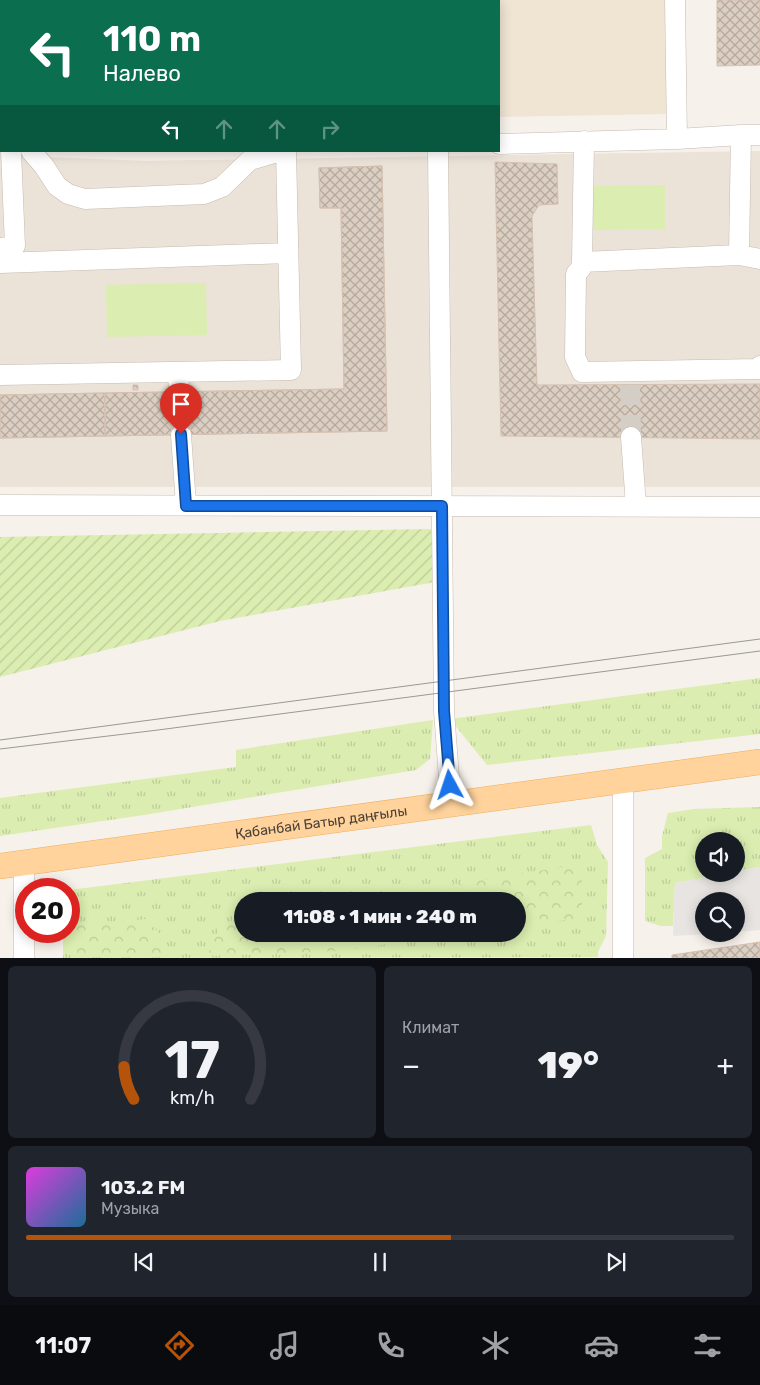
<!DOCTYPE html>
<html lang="ru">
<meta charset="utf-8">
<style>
:root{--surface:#171b24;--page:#20242c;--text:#f1f3f6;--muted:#9ea1a6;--line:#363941;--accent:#b45309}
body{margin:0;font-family:Rubik,sans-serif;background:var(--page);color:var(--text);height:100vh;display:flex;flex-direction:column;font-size:19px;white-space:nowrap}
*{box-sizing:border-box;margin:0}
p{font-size:16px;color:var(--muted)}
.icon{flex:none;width:28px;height:28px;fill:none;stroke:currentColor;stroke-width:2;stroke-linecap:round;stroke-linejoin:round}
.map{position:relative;height:958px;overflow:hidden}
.details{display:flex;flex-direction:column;gap:8px;padding:8px;background:#0d0f14;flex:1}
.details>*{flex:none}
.top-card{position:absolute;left:0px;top:0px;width:500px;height:152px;box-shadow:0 2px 12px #0003;background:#0b6e4f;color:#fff;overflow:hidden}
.buttons{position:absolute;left:695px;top:832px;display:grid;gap:10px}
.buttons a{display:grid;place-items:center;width:50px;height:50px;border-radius:50%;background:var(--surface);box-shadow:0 2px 12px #0003;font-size:25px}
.speed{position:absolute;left:15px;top:878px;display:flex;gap:10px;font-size:25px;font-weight:700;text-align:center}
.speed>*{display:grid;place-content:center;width:65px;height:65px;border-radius:50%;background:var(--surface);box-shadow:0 2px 12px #0003;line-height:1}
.speed .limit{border:8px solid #d22;background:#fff;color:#111}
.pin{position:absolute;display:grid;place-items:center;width:42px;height:42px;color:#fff;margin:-51px -21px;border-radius:50% 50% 50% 0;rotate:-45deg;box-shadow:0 0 5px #0007}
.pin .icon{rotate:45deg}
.me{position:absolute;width:55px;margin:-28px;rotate:355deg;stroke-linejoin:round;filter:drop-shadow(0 0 4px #0008)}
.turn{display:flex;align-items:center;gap:18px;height:105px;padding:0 20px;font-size:22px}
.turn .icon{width:65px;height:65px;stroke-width:2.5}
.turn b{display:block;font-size:35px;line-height:42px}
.lanes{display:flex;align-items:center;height:48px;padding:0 20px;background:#0003;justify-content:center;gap:25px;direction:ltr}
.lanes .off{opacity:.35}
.big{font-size:38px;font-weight:800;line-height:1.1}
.details .widget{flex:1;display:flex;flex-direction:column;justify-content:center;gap:8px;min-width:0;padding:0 18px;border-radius:8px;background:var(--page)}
.details .dial{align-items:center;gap:0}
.dial svg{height:130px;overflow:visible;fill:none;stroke:var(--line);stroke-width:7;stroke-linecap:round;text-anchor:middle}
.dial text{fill:var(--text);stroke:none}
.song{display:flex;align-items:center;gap:15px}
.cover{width:60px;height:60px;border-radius:8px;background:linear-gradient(135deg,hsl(300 70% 55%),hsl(200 70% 35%))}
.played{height:5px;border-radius:2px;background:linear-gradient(90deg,var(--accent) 60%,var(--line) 60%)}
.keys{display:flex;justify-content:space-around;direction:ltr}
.heat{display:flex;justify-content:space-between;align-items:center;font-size:28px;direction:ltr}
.details .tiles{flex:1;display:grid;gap:8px;grid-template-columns:1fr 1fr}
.widget:last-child{grid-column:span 2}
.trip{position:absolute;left:234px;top:892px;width:292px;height:50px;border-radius:25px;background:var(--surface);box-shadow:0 2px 12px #0003;font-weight:800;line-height:50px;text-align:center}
.tabs{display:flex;height:80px;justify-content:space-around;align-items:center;background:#090b0e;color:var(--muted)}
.tabs .icon{width:35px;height:35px}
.tabs .current{color:var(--accent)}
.tabs b{font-size:22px;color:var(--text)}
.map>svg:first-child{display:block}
</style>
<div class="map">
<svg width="760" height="958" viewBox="0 0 760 958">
<defs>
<pattern id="grass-tufts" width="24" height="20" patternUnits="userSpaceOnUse" patternTransform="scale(1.25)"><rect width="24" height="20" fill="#dbedb0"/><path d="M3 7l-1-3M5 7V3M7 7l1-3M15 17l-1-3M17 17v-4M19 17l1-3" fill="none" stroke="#bdcc98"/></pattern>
<pattern id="forest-crowns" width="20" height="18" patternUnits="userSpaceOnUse" patternTransform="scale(1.25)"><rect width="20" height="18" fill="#dbedb0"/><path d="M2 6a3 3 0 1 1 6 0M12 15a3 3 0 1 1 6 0" fill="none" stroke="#bdcc98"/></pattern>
<pattern id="garden-furrows" width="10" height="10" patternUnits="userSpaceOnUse" patternTransform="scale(1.25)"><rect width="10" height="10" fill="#dbedb0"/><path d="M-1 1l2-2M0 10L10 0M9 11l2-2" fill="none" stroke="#bdcc98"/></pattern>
<pattern id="building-cross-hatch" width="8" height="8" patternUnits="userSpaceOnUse" patternTransform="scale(1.25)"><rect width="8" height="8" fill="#dccec1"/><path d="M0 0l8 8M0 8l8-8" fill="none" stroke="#b4a99e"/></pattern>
</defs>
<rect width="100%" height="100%" fill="#f6f1ea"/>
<!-- residential -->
<path fill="#ebe2d8" d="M760,151v336h-760v-332l145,6z"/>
<!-- education -->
<path fill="#f0e4d3" d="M0,0h665l2,114 -168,3v-116h-498v123h-1z"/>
<!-- grass -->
<path fill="url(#grass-tufts)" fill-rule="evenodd" d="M760,678v56l-273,31 -37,-46z
M433,720l-3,39 -14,11 -272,45 -144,21v-38l236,-31v-17z
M760,807v60l-24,4v-30h-32v33h20l-49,9 -2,43h-12l-16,-5v-63l17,-9v-13l6,-23 26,-4z
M591,825l6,20 11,17 -2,74 -8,16v5l-535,1v-27h6v-41zM242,901h276v33h-276z"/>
<!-- forest -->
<path fill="url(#forest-crowns)" d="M582,864v54l-64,8v-25h-167z
M146,919l18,19v19h-89l-2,-31z
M242,919v15h220l-124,17 -131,5 14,-32z"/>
<!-- garden -->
<path fill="url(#garden-furrows)" d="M431,529l4,53 -215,39 -220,56v-140z"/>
<!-- pitch -->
<path fill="#dbedb0" d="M665,185v44l-73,1 -1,-44z
M206,283l1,52 -100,2 -1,-52z"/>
<!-- parking -->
<path fill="#e8e4e2" d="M760,867v63l-24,2v-31h-32v33h5l-36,2 2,-53 49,-9h12v-3z"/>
<!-- building -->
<path fill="url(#building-cross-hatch)" stroke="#d5c1b1" d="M82,0h92v1h-92z
M330,0h45v1h-45z
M717,0h43v65l-43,1z
M0,45h1v52h-1z
M495,162l62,2 1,40 -19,1 -7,11 5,169 223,-1v55l-259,-3z
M382,166l5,265 -282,5v-43l239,-4 -3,-181h-21l-1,-40z
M382,166l5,265 -282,5v-43l239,-4 -3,-181h-21l-1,-40z
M133,385h5v5h-5z
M105,393v43l-105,2v-43z
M105,393v43l-105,2v-43z
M760,942v16h-88v-3z"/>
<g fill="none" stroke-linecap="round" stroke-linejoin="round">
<!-- minor-tunnel -->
<path stroke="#d4cec6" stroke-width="20" stroke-dasharray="20 10" stroke-linecap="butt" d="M630,385l1,52
M179,392l2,43"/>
<defs>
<path id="minor" d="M675,0l2,139
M0,128h1
M741,135l-2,120 21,4
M584,141l-2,121 -1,6 -5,6 -1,83 7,15 176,-3 2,-3
M499,144l178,-5 64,-4h19
M31,151l13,15 13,20 11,8 17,5 119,-5 18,-7 28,-27 31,-9
M438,151l6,560 7,93
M0,248l15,-2 -4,-95
M582,262l157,-7
M0,263l287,-10
M178,372l1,20
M0,375l291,-5 -5,-219
M181,435l5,70
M631,437l5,69
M0,505l760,2
M24,958v-95
M623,958v-178"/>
<g id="major">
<path id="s1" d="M0,866l760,-104"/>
</g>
</defs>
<!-- minor casing -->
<use href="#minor" stroke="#c6baaf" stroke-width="21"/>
<!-- major casing -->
<use href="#major" stroke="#eeae60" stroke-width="26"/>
<!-- minor -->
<use href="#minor" stroke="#fff" stroke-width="20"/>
<!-- major -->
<use href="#major" stroke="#ffd39b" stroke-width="25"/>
<!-- tram -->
<path stroke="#999" stroke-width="1" d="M0,740l760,-101
M0,749l158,-19 602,-79"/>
</g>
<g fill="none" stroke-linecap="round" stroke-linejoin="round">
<defs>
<path id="route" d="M181,434l5,72h256l2,205 6,74"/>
</defs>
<!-- route casing -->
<use href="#route" stroke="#114b97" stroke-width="12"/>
<!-- route -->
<use href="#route" stroke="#1a73e8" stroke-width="9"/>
</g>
<g text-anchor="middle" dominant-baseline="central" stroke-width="4.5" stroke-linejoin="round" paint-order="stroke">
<!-- street labels -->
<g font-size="14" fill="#4b4037" stroke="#fff">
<text stroke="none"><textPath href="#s1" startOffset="324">Қабанбай Батыр даңғылы</textPath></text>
</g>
</g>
</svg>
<div class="buttons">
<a><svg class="icon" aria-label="sound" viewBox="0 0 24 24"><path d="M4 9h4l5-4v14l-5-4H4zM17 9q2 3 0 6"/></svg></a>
<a><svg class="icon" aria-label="search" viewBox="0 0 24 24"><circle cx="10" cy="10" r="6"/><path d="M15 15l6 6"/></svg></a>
</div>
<div class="speed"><div class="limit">20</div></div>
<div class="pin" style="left:181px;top:434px;background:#d93025"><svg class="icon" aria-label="arrive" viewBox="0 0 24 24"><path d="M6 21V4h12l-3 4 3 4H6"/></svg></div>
<svg class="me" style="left:450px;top:785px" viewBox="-20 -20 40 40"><path d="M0-17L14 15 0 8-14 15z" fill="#1a73e8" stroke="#fff" stroke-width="4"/></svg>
<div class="trip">11:08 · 1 мин · 240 m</div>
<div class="top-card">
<div class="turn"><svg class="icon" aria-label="left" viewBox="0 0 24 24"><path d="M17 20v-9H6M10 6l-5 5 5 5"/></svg><div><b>110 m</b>Налево</div></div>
<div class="lanes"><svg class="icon" aria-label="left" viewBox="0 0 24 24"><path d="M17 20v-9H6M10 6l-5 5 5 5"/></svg><svg class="icon off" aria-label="ahead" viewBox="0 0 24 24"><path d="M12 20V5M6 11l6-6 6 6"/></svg><svg class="icon off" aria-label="ahead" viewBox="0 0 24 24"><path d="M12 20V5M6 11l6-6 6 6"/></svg><svg class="icon off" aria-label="right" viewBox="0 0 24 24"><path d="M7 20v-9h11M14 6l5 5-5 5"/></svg></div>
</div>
</div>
<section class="details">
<div class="tiles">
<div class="widget dial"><svg viewBox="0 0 100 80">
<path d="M14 69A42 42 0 1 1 86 69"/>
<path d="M14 69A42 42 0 0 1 8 49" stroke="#b45309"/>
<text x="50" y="56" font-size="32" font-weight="700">17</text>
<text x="50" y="72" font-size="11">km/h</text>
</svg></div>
<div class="widget"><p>Климат</p>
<div class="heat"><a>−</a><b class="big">19°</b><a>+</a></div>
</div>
<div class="widget">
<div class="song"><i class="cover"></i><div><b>103.2 FM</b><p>Музыка</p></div></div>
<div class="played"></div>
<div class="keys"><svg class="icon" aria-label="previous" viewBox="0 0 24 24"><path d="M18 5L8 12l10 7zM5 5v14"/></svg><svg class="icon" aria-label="pause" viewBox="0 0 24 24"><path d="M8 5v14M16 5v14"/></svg><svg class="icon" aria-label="next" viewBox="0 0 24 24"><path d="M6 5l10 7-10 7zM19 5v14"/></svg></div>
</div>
</div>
</section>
<nav class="tabs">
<b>11:07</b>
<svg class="icon current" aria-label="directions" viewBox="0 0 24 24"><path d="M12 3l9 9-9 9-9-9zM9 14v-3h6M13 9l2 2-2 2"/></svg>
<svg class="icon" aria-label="music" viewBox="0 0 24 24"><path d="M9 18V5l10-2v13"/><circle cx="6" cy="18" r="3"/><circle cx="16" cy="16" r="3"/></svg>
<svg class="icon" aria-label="phone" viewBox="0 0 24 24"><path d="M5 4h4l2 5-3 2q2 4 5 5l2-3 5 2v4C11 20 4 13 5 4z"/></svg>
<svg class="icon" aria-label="climate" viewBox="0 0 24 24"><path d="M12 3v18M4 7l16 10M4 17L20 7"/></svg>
<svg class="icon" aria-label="car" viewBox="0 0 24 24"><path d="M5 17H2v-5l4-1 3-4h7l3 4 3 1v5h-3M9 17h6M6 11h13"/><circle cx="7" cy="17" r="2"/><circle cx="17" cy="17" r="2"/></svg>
<svg class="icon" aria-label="filters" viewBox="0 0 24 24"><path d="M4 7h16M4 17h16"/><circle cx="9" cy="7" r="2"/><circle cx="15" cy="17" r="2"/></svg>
</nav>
